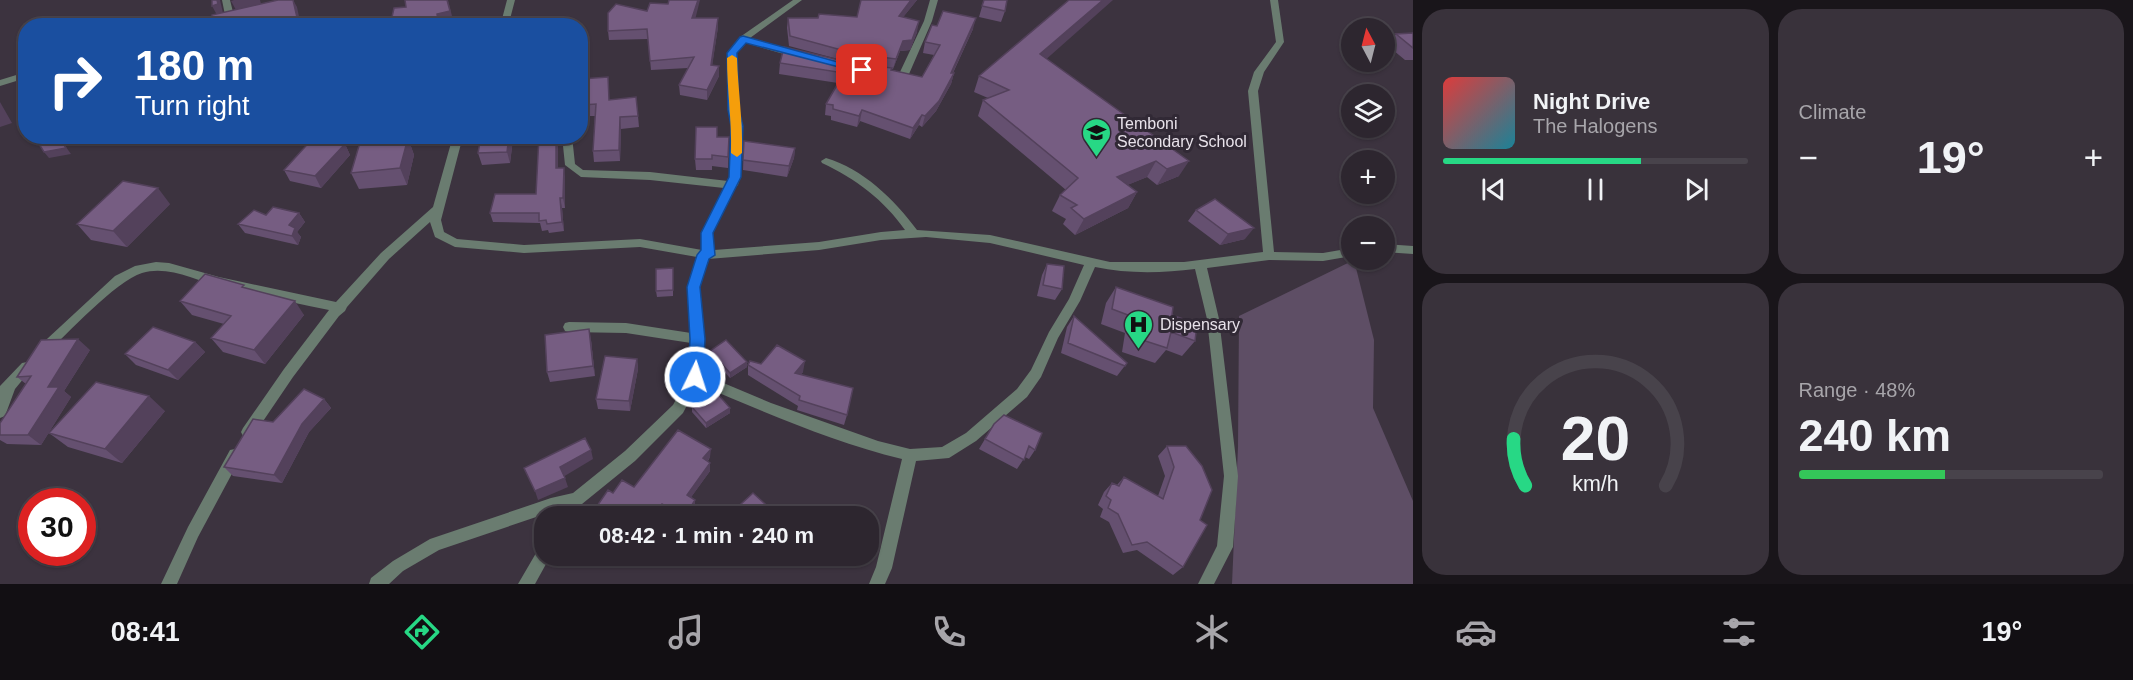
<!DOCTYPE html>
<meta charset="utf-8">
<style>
:root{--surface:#2d262f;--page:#39323b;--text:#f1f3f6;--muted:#a7a5aa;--line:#48434b;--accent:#27d885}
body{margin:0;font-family:Helvetica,sans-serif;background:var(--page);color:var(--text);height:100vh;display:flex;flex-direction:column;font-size:22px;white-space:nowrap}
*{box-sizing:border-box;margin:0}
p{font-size:20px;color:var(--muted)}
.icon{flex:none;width:33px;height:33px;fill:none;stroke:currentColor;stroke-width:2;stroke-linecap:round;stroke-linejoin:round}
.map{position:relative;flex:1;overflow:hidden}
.sheet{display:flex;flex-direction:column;gap:9px;padding:9px;background:#19151a;width:720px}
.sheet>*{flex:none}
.banner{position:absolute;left:18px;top:18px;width:570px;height:126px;border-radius:24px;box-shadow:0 2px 4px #0004,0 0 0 2px var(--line);background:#1a4fa0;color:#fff;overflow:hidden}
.needle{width:39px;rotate:353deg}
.controls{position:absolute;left:1341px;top:18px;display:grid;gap:12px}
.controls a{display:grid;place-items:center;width:54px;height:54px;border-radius:50%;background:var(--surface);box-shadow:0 2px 4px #0004,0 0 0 2px var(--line);font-size:30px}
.speed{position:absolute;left:18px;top:488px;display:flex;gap:12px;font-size:30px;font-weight:700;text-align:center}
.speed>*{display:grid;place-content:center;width:78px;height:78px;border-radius:50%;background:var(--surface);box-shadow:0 2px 4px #0004,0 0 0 2px var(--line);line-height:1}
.speed .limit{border:9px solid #d22;background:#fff;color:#111}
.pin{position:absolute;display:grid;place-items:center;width:51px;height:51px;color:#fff;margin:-26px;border-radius:12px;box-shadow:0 3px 9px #0006}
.me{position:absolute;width:66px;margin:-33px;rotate:4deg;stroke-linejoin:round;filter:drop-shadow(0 0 4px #0008)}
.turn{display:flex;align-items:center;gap:21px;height:126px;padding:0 18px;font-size:27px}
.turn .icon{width:78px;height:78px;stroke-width:2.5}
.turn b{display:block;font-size:42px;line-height:51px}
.big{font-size:45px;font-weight:800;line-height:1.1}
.sheet .tile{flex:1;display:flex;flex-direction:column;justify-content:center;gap:9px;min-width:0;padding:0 21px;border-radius:24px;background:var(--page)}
.sheet .dial{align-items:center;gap:0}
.dial svg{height:156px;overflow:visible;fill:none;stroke:var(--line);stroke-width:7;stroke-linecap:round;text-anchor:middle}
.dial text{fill:var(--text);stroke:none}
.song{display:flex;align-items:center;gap:18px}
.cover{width:72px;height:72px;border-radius:9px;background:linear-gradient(135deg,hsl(0 70% 55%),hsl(190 70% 35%))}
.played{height:6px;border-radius:3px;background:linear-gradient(90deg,var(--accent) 65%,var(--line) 65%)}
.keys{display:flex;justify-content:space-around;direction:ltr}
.heat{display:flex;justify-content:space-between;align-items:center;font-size:33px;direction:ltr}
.charge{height:9px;border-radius:4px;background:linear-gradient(90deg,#34c759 48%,var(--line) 0)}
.sheet .tiles{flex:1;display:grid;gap:9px;grid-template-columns:repeat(2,1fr)}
.trip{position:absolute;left:534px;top:506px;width:345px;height:60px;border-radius:24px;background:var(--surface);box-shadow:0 2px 4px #0004,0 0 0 2px var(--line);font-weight:800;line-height:60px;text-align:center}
.menu{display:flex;height:96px;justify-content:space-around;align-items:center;background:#120f13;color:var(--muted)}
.menu .icon{width:42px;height:42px}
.menu .on{color:var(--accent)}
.menu b{font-size:27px;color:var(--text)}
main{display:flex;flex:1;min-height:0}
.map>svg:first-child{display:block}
</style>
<main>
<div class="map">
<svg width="1413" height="584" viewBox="0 0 1413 584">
<rect width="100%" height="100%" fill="#3c333f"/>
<!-- green -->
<path fill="#5e4e65" d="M1354,260l20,80 -1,68 40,93v83h-181l6,-137 1,-131z"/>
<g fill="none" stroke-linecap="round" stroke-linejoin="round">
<!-- minor -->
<path fill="#6a7c70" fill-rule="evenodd" d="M222,0h8l4,16 -1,2 -30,8h-16l38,-11z
M507,0h8l-5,19 -4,7h-9l5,-7z
M793,0h9l-52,38 50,15v4h-6l-48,-14 -10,10 2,57 4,16 -2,51 -2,8 -3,3 -22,45 1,17 105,-8 62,-10 24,-2c-21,-30 -49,-51 -83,-67l-1,-2 5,-3c37,11 68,41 91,72l73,5 120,27h74l79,-10 -15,-161 6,-19 22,-30 -6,-42h8l6,42 -20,30 -6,19 16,161 49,1 29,-5v8l-29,5 -54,-1 -62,8 12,51 19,157 -5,71 -19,37h-16l19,-38 7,-70 -17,-157 -12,-50c-32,4 -68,5 -100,-2l-15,34 -22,37 -17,39 -14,20 -51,44 -27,17 -33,3 -24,107 -7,16h-16l7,-17 26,-108c-70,-17 -138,-47 -204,-75l-15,29 -48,48 -53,43 -7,12h-15l3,-7 -12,3 -112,38 -36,21 -14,13h-20l2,-6 22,-17 37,-22 121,-41 22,-5 52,-42 48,-46 15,-28 3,-34 -65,-10 -57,-1 -4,-1 -2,-4 2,-4 4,-1 57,1 65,10 -4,-46 10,-30 -57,-10 -116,6 -69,-6 -20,-10 -5,-15 -41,37 -42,48 -2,4 -6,5 -46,61 -40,59 -5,2 -5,-2 -2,-4 2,-4 41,-59 45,-59c-35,-7 -71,-15 -107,-23 -26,-6 -53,-22 -80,-14 -26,8 -75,61 -97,82l-5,1 -5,-1 -1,-4 81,-75 20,-10 21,-4 13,1 50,14 117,25 45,-49 52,-46 20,-71h10l-22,84 3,12 13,7 67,6 116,-6 62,11 -1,-17 23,-45 -74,-8 -69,-3 -16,-12 -3,-29h10l3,28 8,6 67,2 78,9 2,-4 2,-51 -4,-16v-57l12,-16zM926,237l64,6 94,22 -15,34 -20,33 -18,38 -14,19 -51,44 -24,14 -32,2 -32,-8 -107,-38 -69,-29 2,-35 -5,-52 9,-28 111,-9 62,-10z
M930,0h8l-6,21 -23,53 -5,3 -17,1v-4l13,-2 24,-51z
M26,72v6l-26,8v-6z
M1384,244l29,2v8l-29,-2z
M27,362l5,1 1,4 -18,22 -10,27 -5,2v-32l22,-23z
M235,449l5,1 2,5 -44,82 -21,47h-16l27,-57 42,-77z
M544,545v10h7l-16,29h-17l21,-36z"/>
</g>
<!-- wall -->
<path fill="#655070" d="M861,0h56l-14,17 14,15 -7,18 -10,1 -7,18h-1v1l30,7 12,-22 -11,-2 2,-11 12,-16 36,3 -20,44h1l-3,11 -15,27 -14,16 -3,-2 -9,14 -50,-18 -3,6 -26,-7v-4l-6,-1 1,-11 12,-21 -59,-9 1,-11h73l-64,-17 -2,-18 1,-10 69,-1z
M984,0l21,11 -4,11 -22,-5z
M647,11l48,7 23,9 -6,38 7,11 -12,24 -27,-5 -1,-10 9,-17 -37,2 -3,-31 -39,1 -1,-9z
M1413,33v27h-8l-18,-15 9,-11z
M1047,59l132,117 -22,9 -10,-8 -20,8 10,7 -9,16 -53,27 -12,-11 3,-5 -14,-8 8,-16 6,-5 -88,-74 5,-16 5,-2 -14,-6 5,-16z
M610,100l28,16 1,11 -18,2 -1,32 -26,1 -1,-11 2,-35h-11l-2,-11z
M717,137h12l-1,31 -16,-2v4h-16l-1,-11z
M408,138l6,17 -7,30 -48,4 -8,-16z
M513,139l-3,24 -28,2 -4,-12z
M744,141l51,7 -1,10 -7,19 -44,-7z
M345,144l5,11 -29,33 -31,-7 -6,-11z
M558,168l7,9v31h-3l2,23 -15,2 -1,-3 -6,1 -2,-8 -47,-1 -3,-9 46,-19z
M170,204l-43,43 -36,-7 -14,-16z
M1196,210l49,29 -25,6 -32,-24z
M299,213l6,9 -8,10 4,5 -3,8 -53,-12 -7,-9 28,-9z
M1047,264l15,25 -7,11 -18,-4 5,-21z
M673,268v28l-16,1 -1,-6z
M1116,287l56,28 23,26 -13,15 -16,-6 -11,13 -33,-11 3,-19 -24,-9 5,-21z
M247,288l57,27 -39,49 -42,-12 -12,-14 13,-14 -32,-9 -12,-14z
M1074,316l53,47 -10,13 -56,-23 6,-26z
M591,340l4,36 -45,6 -3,-10z
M195,342l10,10 -27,28 -42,-15 -11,-11z
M90,350l-26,41 7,6 -30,48 -34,-1 -7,-4v-17l26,-39 -9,-7z
M710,351l37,16 -17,11 -20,-22z
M637,359l1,10 -8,42 -32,-2 -2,-10z
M761,364l42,8 -2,2 46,41 -3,10 -47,-15 1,-4 -50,-31v-10z
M324,399l7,9 -22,24 -27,51 -49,-7 -9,-9z
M692,407l38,1v5l-24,15 -14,-16z
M165,411l-43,52 -54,-16 -19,-14z
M994,424l41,26 -6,9 -4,-2 -8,12 -38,-20z
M1167,446l33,74 -17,47 -10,8 -36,-25 -14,3 -14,-31 -9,-5 3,-8 -5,-4 6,-13 8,-9 5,2 7,-8 34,19 7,-20 -7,-20z
M710,457l-2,4 2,10 -19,26 4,3v8l-5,8h-20l-7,-4 -2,4h-86l19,-6 19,-17 21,-6z"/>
<!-- shaded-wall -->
<path fill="#53415b" d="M217,0h3l3,13 -6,2 -5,-9z
M234,0h26l1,4 -25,6 -5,-9z
M293,0l4,7 4,19h-2z
M448,0l5,20 -13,4v2h-1l-2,-12z
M698,0h2l-7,28 -1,-10z
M911,0h6l-21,26 3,-10z
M1103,0h10l-79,70 6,-16z
M718,18v9l-7,47v-9z
M976,18l-3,11 -25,54 3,-10z
M919,21l-2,11 -7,18 -10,1 -7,18 3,-10 7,-18z
M719,66v10l-12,24v-10z
M954,73l-3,11 -15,27 -14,16 3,-11z
M0,102l12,21 -12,4z
M862,110l-2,11 -3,6 2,-11z
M922,115l-3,10 -9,14 3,-11z
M620,117l1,12 -1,32 -1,-11z
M58,136l13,18 -22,4 -5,-6z
M509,136h4v3l-3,24 -3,-11z
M556,136h2v42l-2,-10z
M408,138l6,17 -7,30 -7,-17z
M345,144l5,11 -29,33 -6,-12z
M795,148l-1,10 -7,19 2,-11z
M1156,161l-9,16 -39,16 9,-16z
M1189,161l-10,15 -22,9 10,-16z
M564,168l1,9v31l-2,-10z
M158,188l12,16 -43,43 -14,-16z
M1137,192l-9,16 -53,27 9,-16z
M560,198l2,10 2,23 -2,-9z
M299,213l6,9 -8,10 4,5 -3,8 -6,-9 -3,-11z
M1254,228l-9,11 -25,6 8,-11z
M295,301l9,14 -39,49 -11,-14z
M589,329l2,11 4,36 -2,-10z
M78,339l12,11 -26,41 7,6 -30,48 -13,-10 20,-48z
M195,342l10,10 -27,28 -10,-10z
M637,359l1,10 -8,42 -1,-10z
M805,361l-2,11 -9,11 1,-10z
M747,362v5l-17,11v-5z
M149,396l16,15 -43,52 -17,-14z
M324,399l7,9 -22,24 -27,51 -8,-8 28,-51z
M730,408v5l-24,15v-5z
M711,449l-1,8 -7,10v-9z
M591,450l2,9 -30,18 -3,-10z
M710,463v8l-23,32v-8z
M565,478l3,9 -30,13 -3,-9z
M695,500v8l-5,8h-5z
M662,504l1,8 -2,4h-6z"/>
<!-- building -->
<path fill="#765d82" stroke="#53415b" stroke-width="1.5" d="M212,0h5l1,4 -6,2z
M278,0h15l6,26h-87v-11z
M405,0h42l3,11 -13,3 2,12h-49l4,-18 12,-1z
M669,0h29l-6,18h26l-7,47 8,1 -12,24 -28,-5 15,-28 -44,4 -3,-32 -39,2v-18l8,-9 31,7 3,-8 18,1z
M861,0h50l-12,16 20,5 -7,19 -9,1 -7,18 -40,-5 -66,-18 -2,-18h30l1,-4 38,3z
M984,0h23l-2,11 -23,-5z
M1069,0h34l-63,54 149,107 -22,8 -11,-8 -39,16 20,15 -53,27 -13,-11 6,-3 -17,-10 18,-17 -95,-78 26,-10 -30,-14z
M943,11l33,7 -25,55h3l-15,28 -14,15 -3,-1 -9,13 -51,-18 -3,6 -26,-7v-4l-7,-1 18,-31 -64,-10 4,-16 68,16 40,5 -1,2 31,7 18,-32 -15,-3 7,-17 5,1z
M1413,33v15l-17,-14z
M608,77l1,23 27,-3 2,19 -18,1 -1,33 -26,1 3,-47 -14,1 -1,-26z
M696,127h21v10h12l-1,20 -16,-2v4h-17z
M34,136h24l8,12 -22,4z
M481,136h28l-2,16 -29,1z
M539,136h17v32h8l-1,30h-3l2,24 -15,2 -1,-4 -7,1v-8h-49l5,-19h41z
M314,137l31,7 -30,32 -31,-6z
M408,138l-8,30 -49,5 10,-34z
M744,141l51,7 -6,18 -46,-6z
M123,181l35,7 -45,43 -36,-7z
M1215,199l39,29 -26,6 -32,-24z
M273,207l26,6 -10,12 6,3 -3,8 -54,-12 16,-14 12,5z
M1047,264l17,2 -2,23 -19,-4z
M673,268v22l-17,1v-22z
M205,274l39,11 -2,2 53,14 -41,49 -43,-12 20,-22 -51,-15z
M1116,287l57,20 -1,8 25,9 -2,17 -24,-9 -4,16 -34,-11 3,-19 -24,-9z
M1074,316l53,47 -2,3 -57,-23z
M153,327l42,15 -27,28 -43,-16z
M589,329l4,37 -46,6 -2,-37z
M78,339l-30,48h11l-31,48h-28v-12l31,-47 -14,1 24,-37z
M726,340l21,22 -17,11 -20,-22z
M777,345l28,16 -10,12 58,15 -6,27 -48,-15 1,-4 -52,-31 2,-4 11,3z
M605,356l32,3 -8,42 -33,-2z
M96,382l53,14 -44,53 -56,-16z
M304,389l20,10 -22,25 -28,51 -50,-8 29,-48 20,3z
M716,392l14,16 -24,15 -14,-16z
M1004,415l38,18 -7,17 -6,-4 -5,14 -39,-21 9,-15z
M678,430l33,19 -8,9 7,5 -23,32 8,5 -10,16 -23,-12 -7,12h-62l-2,-1 17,-25 5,3 9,-13 12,7z
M585,438l6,12 -31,17 5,11 -30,13 -11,-23z
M1167,446h19l16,20 10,24 -12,30 7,5 -24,42 -36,-25 -15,3 -14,-31 -10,-6 3,-8 -5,-4 6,-13 7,3 5,-9 39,22 11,-32z
M753,493l21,19 -4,4h-42z
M580,505l14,5 -3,5v1h-16z"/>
<!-- route -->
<path fill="#1a73e8" stroke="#114b97" stroke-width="1.5" d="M743,36l124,34 -5,3 -116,-30 -9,10 2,57 4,16 -2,51 -28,56 2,22 -6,4 -9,28 5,52 -2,38 -2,4 -6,2 -5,-2 -2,-4 2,-38 -3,-52 10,-32 4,-5v-17l28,-56 2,-51 -3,-16 -1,-57 13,-16z"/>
<!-- slow -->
<path fill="#f59e0b" d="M732,55l5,3c1,32 6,63 5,95l-5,4 -6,-4c1,-32 -4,-63 -4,-95z"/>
<!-- icons -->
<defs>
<symbol id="school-pin" viewBox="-11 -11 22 30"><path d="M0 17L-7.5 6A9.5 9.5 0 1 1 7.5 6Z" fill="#27d885" stroke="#312935"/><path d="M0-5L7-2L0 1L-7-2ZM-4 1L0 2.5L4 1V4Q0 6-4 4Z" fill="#111"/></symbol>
<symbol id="hospital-pin" viewBox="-11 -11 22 30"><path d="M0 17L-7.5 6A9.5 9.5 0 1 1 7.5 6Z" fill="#27d885" stroke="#312935"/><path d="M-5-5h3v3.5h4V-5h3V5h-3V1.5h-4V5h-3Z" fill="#111"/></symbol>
</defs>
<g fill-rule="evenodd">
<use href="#school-pin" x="1080" y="116" width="33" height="45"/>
<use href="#hospital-pin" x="1122" y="308" width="33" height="45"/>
</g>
<g text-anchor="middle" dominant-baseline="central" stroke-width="6" stroke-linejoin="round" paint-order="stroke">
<!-- poi labels -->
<g font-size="16" fill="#e8e2ea" stroke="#312935" text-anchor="start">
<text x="1117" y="123">Temboni<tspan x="1117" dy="18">Secondary School</tspan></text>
<text x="1160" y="324">Dispensary</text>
</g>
</g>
</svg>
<div class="controls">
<a><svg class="needle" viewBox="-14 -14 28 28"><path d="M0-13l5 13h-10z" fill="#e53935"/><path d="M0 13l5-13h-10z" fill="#a7a5aa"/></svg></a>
<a><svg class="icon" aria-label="layers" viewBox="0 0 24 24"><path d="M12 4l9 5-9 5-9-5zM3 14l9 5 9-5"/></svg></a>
<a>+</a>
<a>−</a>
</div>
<div class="speed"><div class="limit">30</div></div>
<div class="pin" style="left:862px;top:70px;background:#d93025"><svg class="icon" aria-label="arrive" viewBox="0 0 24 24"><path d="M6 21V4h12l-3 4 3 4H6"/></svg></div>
<svg class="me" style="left:695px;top:377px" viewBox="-20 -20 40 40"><circle r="17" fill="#1a73e8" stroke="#fff" stroke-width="3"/><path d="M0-11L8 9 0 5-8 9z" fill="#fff"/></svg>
<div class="trip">08:42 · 1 min · 240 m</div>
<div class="banner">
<div class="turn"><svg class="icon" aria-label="right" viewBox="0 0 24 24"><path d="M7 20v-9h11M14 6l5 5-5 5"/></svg><div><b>180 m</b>Turn right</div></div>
</div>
</div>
<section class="sheet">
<div class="tiles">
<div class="tile">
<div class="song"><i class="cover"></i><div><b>Night Drive</b><p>The Halogens</p></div></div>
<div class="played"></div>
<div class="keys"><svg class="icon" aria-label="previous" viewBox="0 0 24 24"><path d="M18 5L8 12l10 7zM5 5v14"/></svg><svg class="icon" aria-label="pause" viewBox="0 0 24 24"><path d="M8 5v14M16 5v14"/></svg><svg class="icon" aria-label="next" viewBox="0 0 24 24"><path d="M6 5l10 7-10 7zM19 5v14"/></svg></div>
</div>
<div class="tile"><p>Climate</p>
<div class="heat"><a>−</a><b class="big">19°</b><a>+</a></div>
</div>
<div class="tile dial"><svg viewBox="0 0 100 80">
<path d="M14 69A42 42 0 1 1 86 69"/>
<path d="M14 69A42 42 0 0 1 8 45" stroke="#27d885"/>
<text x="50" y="56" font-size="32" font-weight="700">20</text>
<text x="50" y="72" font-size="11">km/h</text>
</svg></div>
<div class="tile"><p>Range · 48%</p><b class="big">240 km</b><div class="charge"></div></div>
</div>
</section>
</main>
<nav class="menu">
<b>08:41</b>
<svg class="icon on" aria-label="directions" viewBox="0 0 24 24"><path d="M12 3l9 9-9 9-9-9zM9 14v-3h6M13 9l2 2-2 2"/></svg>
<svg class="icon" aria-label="music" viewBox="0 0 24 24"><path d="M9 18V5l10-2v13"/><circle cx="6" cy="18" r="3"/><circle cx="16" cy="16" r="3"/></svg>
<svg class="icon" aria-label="phone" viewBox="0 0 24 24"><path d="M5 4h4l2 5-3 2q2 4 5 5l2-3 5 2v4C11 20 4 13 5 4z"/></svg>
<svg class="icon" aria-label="climate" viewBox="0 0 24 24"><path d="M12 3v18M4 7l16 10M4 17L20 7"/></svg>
<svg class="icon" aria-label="car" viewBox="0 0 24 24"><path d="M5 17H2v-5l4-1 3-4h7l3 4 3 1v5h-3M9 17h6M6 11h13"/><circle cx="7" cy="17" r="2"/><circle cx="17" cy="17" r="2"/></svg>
<svg class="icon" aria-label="filters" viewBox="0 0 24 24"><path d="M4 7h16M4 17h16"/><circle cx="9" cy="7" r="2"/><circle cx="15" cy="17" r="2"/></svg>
<b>19°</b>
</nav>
